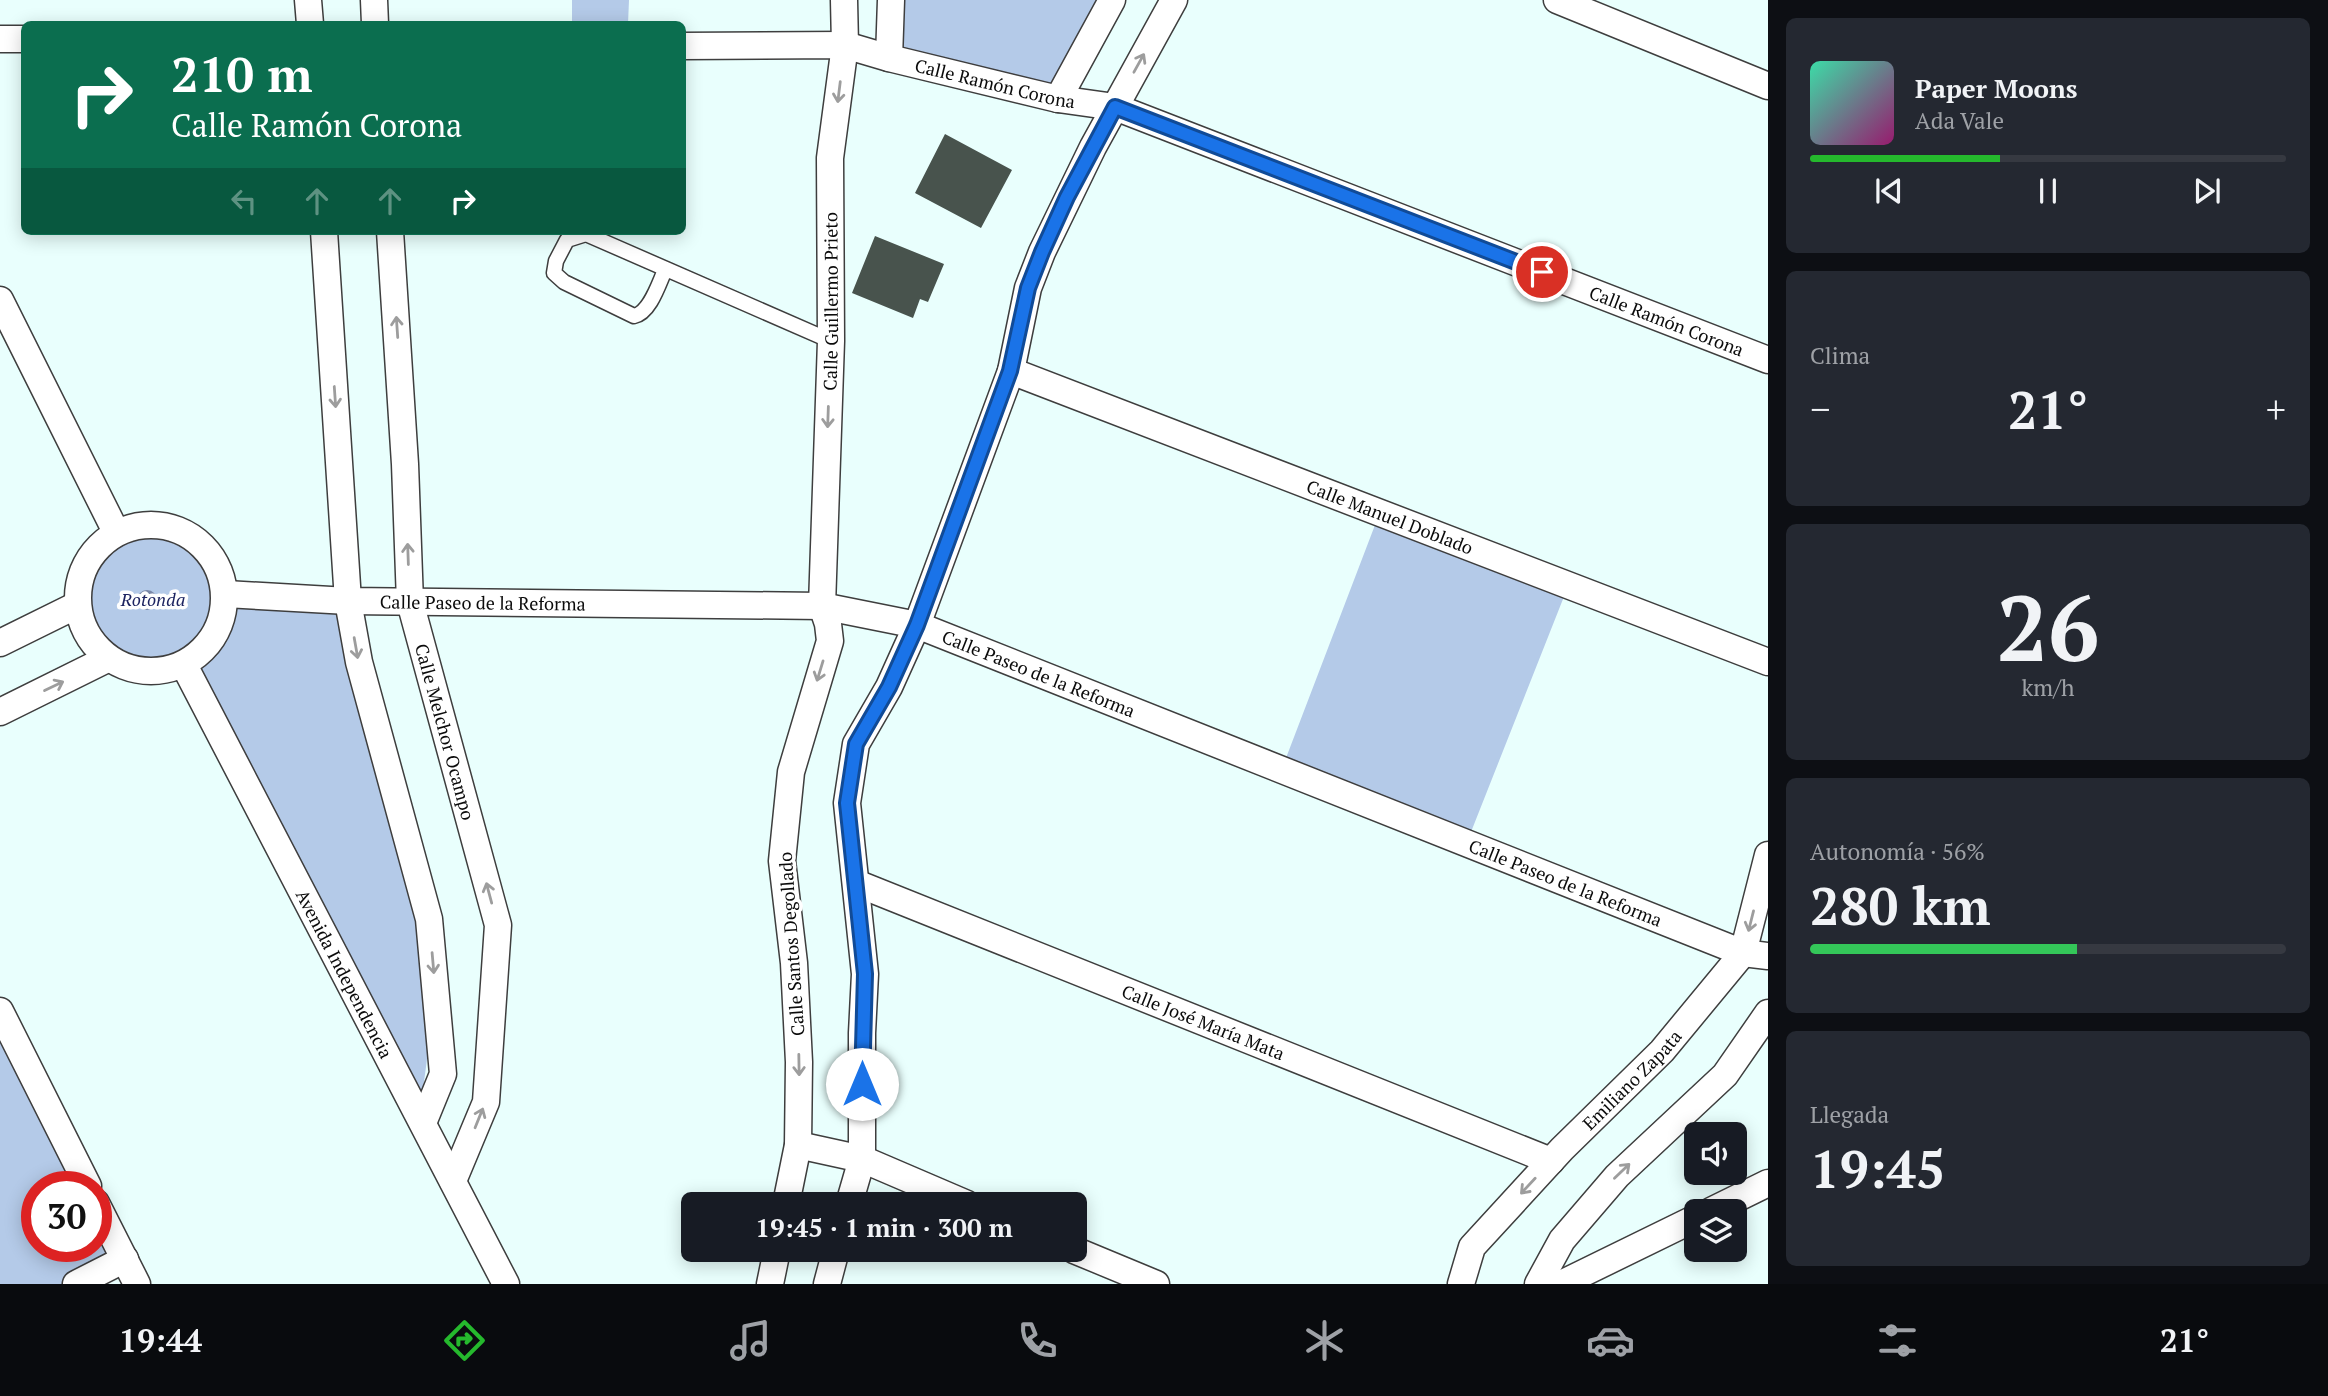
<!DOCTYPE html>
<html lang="es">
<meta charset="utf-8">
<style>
:root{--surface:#171b24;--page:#242831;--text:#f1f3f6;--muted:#9ea1a6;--line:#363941;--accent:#25b92d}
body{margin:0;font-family:"PT Serif",serif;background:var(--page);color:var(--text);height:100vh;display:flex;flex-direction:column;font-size:26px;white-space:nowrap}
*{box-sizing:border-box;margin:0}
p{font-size:23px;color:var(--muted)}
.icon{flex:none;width:38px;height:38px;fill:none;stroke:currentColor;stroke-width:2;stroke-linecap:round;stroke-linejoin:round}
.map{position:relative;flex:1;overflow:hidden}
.side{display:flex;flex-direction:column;gap:18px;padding:18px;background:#0d0f14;width:560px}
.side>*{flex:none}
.top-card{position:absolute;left:21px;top:21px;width:665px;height:214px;border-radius:10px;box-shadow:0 4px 18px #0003;background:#0b6e4f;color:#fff;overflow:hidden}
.controls{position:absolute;left:1684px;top:1122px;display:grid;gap:14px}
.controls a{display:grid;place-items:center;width:63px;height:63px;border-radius:10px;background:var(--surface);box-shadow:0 4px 18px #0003;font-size:35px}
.speed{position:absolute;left:21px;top:1171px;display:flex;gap:14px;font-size:35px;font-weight:700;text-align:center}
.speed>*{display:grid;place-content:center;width:91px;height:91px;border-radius:50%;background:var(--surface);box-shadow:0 4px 18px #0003;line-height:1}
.speed .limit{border:10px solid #d22;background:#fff;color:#111}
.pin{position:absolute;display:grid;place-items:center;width:60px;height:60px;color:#fff;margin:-30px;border:4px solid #fff;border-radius:50%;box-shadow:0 2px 7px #0007}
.me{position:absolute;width:77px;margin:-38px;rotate:0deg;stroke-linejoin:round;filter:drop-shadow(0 0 5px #0008)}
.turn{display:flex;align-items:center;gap:24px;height:147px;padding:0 35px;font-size:32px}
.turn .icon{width:91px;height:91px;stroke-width:2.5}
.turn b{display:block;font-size:49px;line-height:60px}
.lanes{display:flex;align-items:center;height:66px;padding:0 35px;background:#0003;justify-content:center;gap:35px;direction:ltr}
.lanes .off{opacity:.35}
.big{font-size:52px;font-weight:800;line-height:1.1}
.side .widget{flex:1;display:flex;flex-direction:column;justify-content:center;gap:10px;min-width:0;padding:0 24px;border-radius:10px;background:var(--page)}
.side .dial{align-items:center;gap:0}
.dial b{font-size:91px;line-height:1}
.song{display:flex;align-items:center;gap:21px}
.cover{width:84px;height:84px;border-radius:10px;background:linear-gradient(135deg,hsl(160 70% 55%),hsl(320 70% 35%))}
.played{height:7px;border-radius:4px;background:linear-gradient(90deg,var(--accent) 40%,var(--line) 40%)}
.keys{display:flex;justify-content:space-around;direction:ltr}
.heat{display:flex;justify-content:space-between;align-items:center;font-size:38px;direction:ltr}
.charge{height:10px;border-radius:5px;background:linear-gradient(90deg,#34c759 56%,var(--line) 0)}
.trip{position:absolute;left:681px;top:1192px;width:406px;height:70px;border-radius:10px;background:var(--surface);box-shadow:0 4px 18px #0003;font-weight:800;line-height:70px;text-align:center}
.dock{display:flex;height:112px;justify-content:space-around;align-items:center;background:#090b0e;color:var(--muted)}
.dock .icon{width:49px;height:49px}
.dock .on{color:var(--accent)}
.dock b{font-size:32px;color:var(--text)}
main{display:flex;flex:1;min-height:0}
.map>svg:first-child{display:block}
</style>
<main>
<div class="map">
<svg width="1768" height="1284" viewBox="0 0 1768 1284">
<rect width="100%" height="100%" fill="#e9fffd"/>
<!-- green -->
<path fill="#b4cae8" d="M572,0h57l-1,24h-56z
M891,0h221l-54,99 -169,-41z
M1375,525l190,69 -94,238 -185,-74z
M147,528h25l41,32 8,35 -7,33 -13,18 -17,14 -38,7 -23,-5 -24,-17 -10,-16 -7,-23 9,-44 17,-14 25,-16z
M234,600l114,3 63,270 22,140 -12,92 -232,-437 33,-35z
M0,1011l88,175h-51v60h59v-43l29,56 -49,25h-76z"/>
<!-- building -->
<path fill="#48534d" d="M945,134l67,36 -31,58 -66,-35z
M875,236l69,28 -16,38 -8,-3 -7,19 -61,-25z"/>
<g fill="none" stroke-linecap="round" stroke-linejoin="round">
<defs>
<path id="service" d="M665,270c-6,13 -15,43 -31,46l-70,-34 -10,-9 2,-12 11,-21 19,-6 245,107"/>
<g id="minor">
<path d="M308,0l2,24"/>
<path d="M374,0l1,24"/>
<path d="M1557,0l211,86"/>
<path d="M0,39h24"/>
<path id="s1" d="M682,46l163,-1 44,13 169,41 57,8 653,253"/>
<path d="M889,58l2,-58"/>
<path d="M1058,99l54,-99"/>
<path d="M324,231l24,370 11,61 70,257 14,155 -20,49"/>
<path id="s2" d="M390,231l15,233 5,138 88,323 -12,177 -33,79"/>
<path d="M0,300l116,232"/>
<path id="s3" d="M1011,371l757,291"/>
<circle cx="151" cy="598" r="73"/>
<path id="s4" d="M226,594l122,7 474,5 95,19 826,328 25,3"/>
<path d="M0,643l77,-38"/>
<path id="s5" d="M184,665l322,619"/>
<path d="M0,712l107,-53"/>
<path id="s6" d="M856,883l695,278"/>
<path d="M0,1011l88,175"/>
<path d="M798,1145l64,14 105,45"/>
<path d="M96,1203l41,81"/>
<path id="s7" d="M786,1204l12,-59 1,-83 -5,-99 -12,-102 9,-89 39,-131 -2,-17 -6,-18 9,-265 -1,-183 15,-113 -1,-45"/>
<path d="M849,1204l13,-45v-126l3,-59 -18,-171 9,-59 33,-57 28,-62 94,-254 17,-83 14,-36 51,-105 81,-147"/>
<path d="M1711,1211l57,-28"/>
<path d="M1074,1250l82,34"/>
<path d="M76,1284l49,-25"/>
<path d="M770,1284l7,-34"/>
<path d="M827,1284l9,-34"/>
<path id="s8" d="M1461,1284l11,-37 90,-98 100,-98 81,-98 25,-98"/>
<path d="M1538,1284l24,-44 55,-64 108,-101 43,-62"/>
<path d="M1561,1284l135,-66"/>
</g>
</defs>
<!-- service casing -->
<use href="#service" stroke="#3e3e3e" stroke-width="17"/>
<!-- minor casing -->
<use href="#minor" stroke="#3e3e3e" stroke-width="29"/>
<!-- service -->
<use href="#service" stroke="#fff" stroke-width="14"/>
<!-- minor -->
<use href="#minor" stroke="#fff" stroke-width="26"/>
</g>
<!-- trees -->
<circle fill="#7987a7" cx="147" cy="600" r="10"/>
<!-- one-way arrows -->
<defs><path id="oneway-shaft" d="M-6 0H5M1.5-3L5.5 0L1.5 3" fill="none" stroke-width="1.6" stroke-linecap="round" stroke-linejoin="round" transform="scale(1.75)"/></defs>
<g stroke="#9d9d9d">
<use href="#oneway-shaft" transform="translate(1139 63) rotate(-61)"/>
<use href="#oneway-shaft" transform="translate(839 92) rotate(97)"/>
<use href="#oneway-shaft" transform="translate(397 327) rotate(-94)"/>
<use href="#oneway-shaft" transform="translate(335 397) rotate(86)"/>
<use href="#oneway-shaft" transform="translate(828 417) rotate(92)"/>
<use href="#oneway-shaft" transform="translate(408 554) rotate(-92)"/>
<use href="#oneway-shaft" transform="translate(356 648) rotate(80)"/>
<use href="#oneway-shaft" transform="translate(820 671) rotate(107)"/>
<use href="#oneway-shaft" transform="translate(54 686) rotate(-26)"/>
<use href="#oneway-shaft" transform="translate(489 893) rotate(-105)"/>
<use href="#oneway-shaft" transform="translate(1751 921) rotate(104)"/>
<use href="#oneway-shaft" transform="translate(433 963) rotate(85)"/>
<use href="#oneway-shaft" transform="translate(799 1065) rotate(89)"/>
<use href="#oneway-shaft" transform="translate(479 1118) rotate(-68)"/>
<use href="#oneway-shaft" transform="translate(1622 1171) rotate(-44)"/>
<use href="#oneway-shaft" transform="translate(1528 1186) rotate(133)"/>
</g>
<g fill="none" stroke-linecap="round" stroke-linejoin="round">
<defs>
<path id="route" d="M862,1084l3,-110 -18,-171 9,-59 33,-57 28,-62 93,-254 18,-83 14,-36 25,-55 48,-90 427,165"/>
</defs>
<!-- route casing -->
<use href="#route" stroke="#114b97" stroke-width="18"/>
<!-- route -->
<use href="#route" stroke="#1a73e8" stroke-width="12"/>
</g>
<g text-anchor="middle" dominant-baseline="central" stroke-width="7" stroke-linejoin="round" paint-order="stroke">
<!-- street labels -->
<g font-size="18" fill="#0b0b0b" stroke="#fff">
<text stroke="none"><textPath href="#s1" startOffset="318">Calle Ramón Corona</textPath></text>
<text stroke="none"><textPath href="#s7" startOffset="912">Calle Guillermo Prieto</textPath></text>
<text stroke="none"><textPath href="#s1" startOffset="1032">Calle Ramón Corona</textPath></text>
<text stroke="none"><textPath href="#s3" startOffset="406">Calle Manuel Doblado</textPath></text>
<text stroke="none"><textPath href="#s4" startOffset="257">Calle Paseo de la Reforma</textPath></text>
<text stroke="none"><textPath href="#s4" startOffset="824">Calle Paseo de la Reforma</textPath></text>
<text stroke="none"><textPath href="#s2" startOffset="506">Calle Melchor Ocampo</textPath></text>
<text stroke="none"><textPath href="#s4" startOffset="1391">Calle Paseo de la Reforma</textPath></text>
<text transform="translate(791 944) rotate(-94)">Calle Santos Degollado</text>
<text stroke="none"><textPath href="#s5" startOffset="348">Avenida Independencia</textPath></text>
<text stroke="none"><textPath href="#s6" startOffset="374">Calle José María Mata</textPath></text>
<text stroke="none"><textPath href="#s8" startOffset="270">Emiliano Zapata</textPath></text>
</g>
<!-- park labels -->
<g font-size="18" font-style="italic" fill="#1d2461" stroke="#fff">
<text x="153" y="599">Rotonda</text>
</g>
</g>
</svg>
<div class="controls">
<a><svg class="icon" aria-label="sound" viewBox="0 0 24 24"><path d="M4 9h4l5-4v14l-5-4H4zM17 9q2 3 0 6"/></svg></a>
<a><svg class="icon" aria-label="layers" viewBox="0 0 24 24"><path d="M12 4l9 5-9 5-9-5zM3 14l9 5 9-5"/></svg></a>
</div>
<div class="speed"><div class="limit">30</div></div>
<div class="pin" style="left:1542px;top:272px;background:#d93025"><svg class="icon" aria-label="arrive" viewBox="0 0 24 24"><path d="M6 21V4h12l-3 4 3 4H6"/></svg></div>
<svg class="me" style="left:862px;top:1084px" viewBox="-20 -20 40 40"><circle r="19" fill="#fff"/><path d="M0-13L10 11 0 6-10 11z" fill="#1a73e8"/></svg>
<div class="trip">19:45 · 1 min · 300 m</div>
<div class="top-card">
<div class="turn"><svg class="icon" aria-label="right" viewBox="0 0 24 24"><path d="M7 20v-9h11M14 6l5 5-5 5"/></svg><div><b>210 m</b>Calle Ramón Corona</div></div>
<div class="lanes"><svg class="icon off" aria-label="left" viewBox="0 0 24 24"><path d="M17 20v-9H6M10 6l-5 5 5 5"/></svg><svg class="icon off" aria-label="ahead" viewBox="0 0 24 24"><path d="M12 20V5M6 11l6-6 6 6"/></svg><svg class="icon off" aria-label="ahead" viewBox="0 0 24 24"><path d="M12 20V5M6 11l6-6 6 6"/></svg><svg class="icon" aria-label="right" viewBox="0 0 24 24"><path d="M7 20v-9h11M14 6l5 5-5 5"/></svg></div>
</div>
</div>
<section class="side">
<div class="widget">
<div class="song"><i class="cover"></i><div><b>Paper Moons</b><p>Ada Vale</p></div></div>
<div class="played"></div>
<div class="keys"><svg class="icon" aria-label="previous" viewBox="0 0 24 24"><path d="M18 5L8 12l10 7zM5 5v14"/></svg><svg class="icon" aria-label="pause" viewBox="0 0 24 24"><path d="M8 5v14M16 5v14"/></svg><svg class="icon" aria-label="next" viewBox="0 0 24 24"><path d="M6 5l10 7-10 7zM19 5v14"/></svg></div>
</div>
<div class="widget"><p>Clima</p>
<div class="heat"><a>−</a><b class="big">21°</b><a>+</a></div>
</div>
<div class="widget dial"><b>26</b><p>km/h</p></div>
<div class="widget"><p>Autonomía · 56%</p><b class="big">280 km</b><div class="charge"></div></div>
<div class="widget"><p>Llegada</p><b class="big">19:45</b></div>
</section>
</main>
<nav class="dock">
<b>19:44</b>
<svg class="icon on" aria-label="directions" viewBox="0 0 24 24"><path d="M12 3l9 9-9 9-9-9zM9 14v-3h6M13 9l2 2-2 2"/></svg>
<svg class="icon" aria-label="music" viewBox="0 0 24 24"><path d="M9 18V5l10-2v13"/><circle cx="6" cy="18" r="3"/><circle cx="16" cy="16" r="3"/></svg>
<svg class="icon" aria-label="phone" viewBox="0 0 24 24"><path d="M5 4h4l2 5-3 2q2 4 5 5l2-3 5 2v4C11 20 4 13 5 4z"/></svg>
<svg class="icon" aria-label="climate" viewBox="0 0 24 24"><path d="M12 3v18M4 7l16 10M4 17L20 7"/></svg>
<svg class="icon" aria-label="car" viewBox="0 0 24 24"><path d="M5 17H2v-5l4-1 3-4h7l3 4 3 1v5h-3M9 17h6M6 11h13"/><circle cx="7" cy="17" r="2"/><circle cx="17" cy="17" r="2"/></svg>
<svg class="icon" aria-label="filters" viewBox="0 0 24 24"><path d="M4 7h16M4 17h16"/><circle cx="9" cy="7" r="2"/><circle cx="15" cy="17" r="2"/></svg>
<b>21°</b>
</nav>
